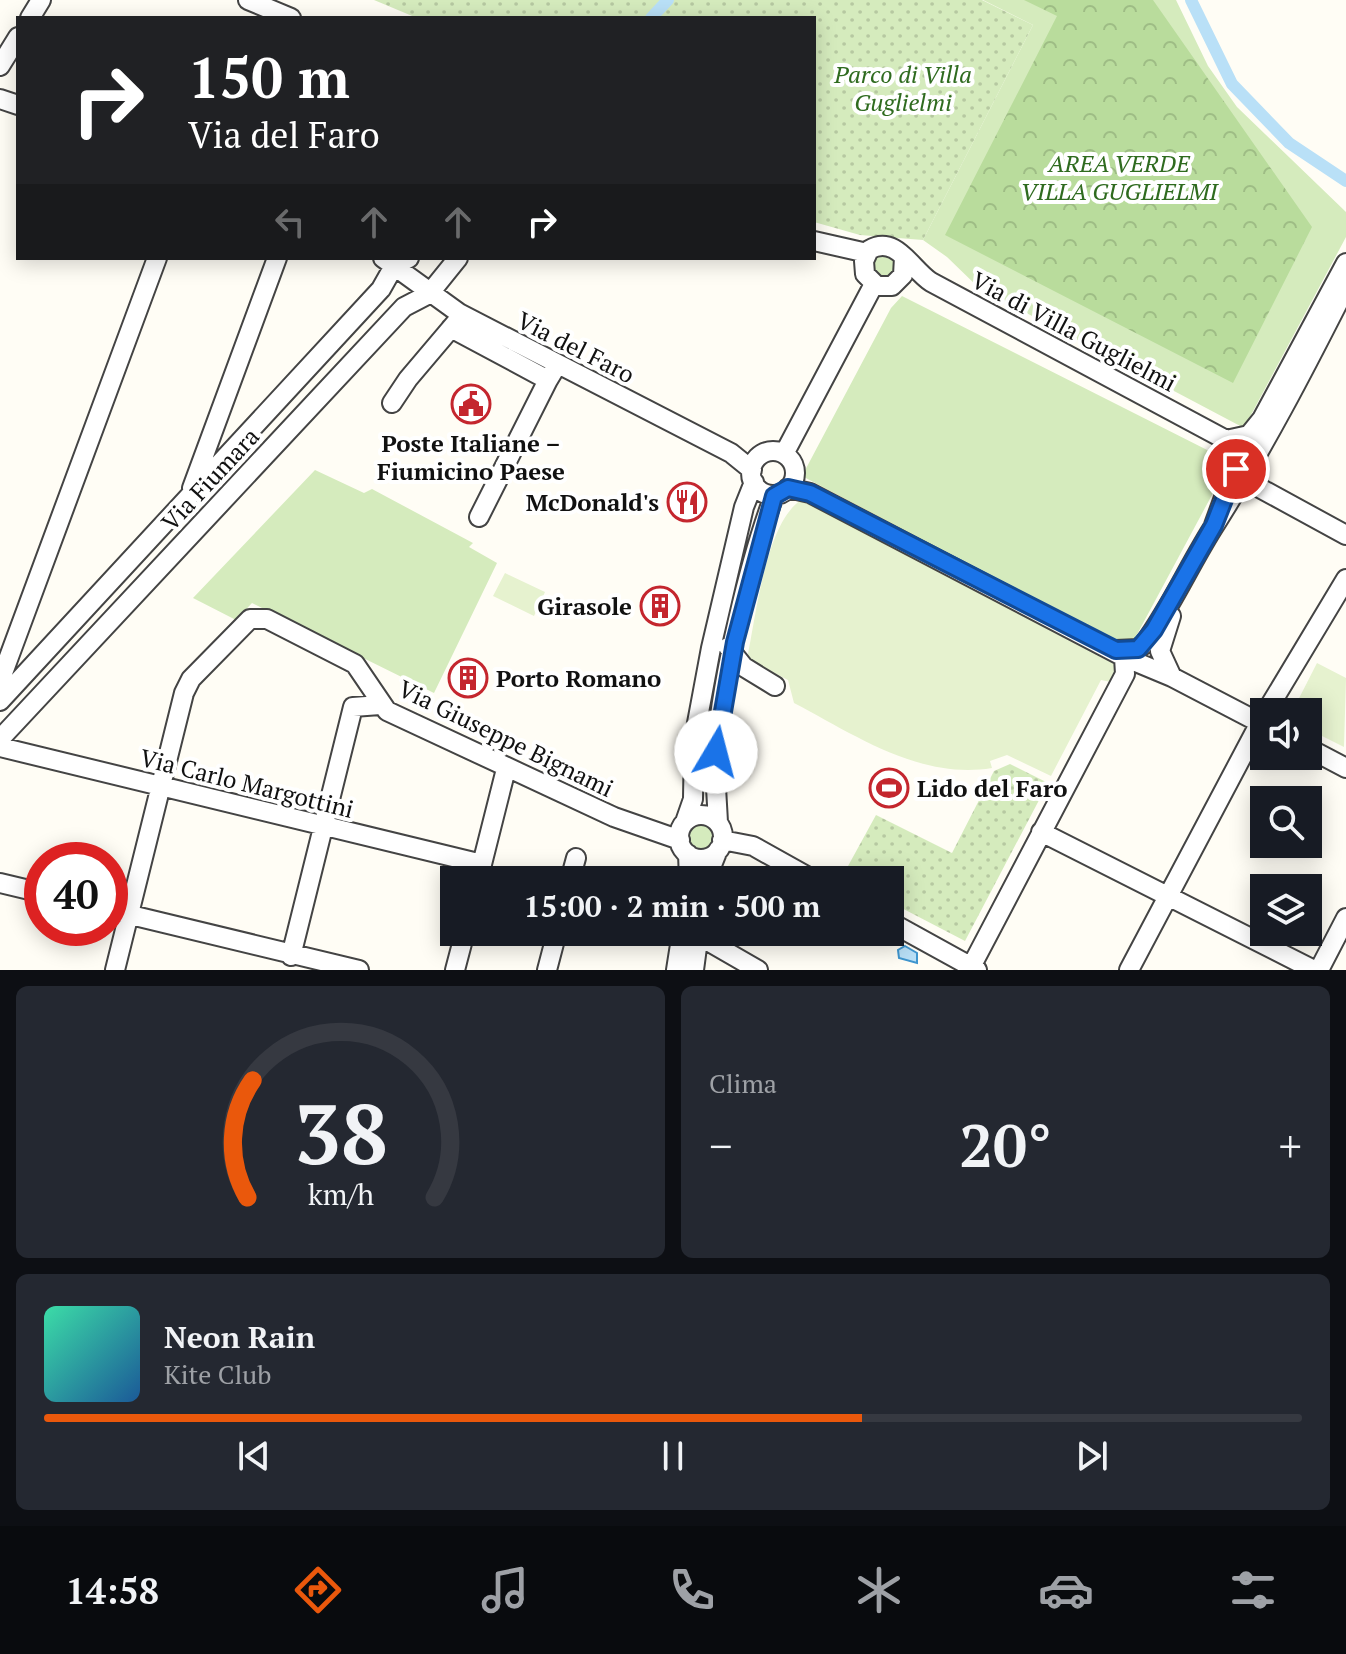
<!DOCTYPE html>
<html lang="it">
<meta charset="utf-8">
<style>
:root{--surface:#171b24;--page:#242831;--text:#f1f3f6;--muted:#9ea1a6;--line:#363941;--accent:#ea580c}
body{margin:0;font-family:"PT Serif",serif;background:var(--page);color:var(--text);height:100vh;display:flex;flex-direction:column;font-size:30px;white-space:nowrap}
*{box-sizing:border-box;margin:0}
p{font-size:26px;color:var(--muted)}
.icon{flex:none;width:44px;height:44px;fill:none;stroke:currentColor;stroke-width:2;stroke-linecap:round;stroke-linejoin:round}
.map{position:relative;height:970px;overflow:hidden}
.sheet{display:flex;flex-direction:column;gap:16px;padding:16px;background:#0d0f14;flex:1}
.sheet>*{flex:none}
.top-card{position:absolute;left:16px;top:16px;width:800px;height:244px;border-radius:0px;box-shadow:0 4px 20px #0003;background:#202124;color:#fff;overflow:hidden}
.buttons{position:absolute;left:1250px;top:698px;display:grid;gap:16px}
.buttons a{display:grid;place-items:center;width:72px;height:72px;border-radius:0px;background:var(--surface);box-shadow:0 4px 20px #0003;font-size:40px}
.speed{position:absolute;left:24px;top:842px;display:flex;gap:16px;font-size:40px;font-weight:700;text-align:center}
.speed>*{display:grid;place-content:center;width:104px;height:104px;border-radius:50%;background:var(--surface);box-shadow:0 4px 20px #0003;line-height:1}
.speed .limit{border:12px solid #d22;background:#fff;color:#111}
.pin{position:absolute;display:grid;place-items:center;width:68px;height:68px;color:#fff;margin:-34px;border:4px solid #fff;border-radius:50%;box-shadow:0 2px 8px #0007}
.me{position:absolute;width:88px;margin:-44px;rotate:8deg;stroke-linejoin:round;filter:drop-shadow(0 0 6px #0008)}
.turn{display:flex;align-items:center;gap:28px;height:168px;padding:0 40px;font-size:36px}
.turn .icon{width:104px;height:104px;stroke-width:2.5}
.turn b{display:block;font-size:56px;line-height:68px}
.lanes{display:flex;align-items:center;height:76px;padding:0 40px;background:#0003;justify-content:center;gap:40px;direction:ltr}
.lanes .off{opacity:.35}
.big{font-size:60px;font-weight:600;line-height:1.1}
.sheet .tile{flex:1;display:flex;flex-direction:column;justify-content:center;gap:12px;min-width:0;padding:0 28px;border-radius:12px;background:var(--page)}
.sheet .dial{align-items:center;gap:0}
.dial svg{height:208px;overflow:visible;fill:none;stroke:var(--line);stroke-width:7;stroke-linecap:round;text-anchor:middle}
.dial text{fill:var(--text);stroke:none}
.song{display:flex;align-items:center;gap:24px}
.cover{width:96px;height:96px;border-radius:12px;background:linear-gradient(135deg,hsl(160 70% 55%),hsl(210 70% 35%))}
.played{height:8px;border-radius:4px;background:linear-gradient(90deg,var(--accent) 65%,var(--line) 65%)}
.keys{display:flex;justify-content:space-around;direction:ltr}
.heat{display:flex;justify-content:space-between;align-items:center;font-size:44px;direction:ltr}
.sheet .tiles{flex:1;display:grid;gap:16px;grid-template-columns:1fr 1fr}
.tile:last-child{grid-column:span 2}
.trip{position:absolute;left:440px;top:866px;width:464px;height:80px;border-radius:0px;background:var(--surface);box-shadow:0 4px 20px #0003;font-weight:600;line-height:80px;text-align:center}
.menu{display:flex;height:128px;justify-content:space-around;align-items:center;background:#090b0e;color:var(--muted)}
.menu .icon{width:56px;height:56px}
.menu .on{color:var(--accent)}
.menu b{font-size:36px;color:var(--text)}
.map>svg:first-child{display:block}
</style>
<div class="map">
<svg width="1346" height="970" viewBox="0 0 1346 970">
<defs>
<pattern id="forest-crowns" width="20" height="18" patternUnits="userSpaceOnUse" patternTransform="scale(2)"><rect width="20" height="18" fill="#b9dc9c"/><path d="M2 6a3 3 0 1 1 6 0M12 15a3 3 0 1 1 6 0" fill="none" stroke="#9ebc85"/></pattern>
<pattern id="park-dots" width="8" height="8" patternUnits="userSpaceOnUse" patternTransform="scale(2)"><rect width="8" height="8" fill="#d5ebbd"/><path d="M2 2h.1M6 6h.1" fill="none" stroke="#b6c8a1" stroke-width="1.8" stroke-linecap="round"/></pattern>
</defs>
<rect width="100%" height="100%" fill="#fffdf5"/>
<!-- grass -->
<path fill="#d5ebbd" d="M983,0h193l32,66 29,41 109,105v25l-102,191 -265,-140 -32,-31 -24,-17 110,-215z
M874,254l23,1v21l-22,3 -5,-18z
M902,296l323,163 2,8 -93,173 -17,3 -315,-167 89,-168z
M315,470l49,23 8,-4 101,54 -4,4 28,16 -63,130 -182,-90 -16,17 -43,-22z
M686 836a15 15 0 1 1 30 0a15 15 0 1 1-30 0Z"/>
<!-- forest -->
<path fill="url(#forest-crowns)" d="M1024,0h129l159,227 -79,156 -288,-148 112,-219z"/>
<!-- park -->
<path fill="url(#park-dots)" d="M374,0h608l51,25 -110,215 -63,-5 -46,-13v-204h-397z
M1010,764l38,19 -83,158 -75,-39v-22l-48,-3 34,-62 76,38 42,-82z"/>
<!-- pitch -->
<path fill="#e6f2cf" d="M801,500l313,161 3,12 -6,9 -10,-2 -50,96 -44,-21 -17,6 2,7c-72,12 -137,-33 -198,-65l-6,-23 -41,-21c9,-41 18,-135 54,-159z
M505,573l40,19 -11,24 -41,-20z
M1317,663l29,15 -2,69 -36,-18v-17h-16z"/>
<!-- water -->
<path fill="#b9e0f7" stroke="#3f96cf" stroke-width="2" d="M905,946l12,7v10l-18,-5 -1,-8z"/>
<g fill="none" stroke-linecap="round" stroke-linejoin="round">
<!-- canal -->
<path stroke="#b9e0f7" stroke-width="12" d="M1191,0l41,84 57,59 57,38
M651,18l17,-18"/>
<defs>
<path id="minor" d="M248,0l43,18
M30,18l11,-18
M0,66l18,-29
M0,99l18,6
M814,241l53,12
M904,257l-1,18 -11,11h-15l-12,-12 -1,-13 5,-11c27,-16 42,19 62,32l295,158 12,19 -24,66
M383,258l76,55 272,140 21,17
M451,328l97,52 6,-10
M392,403l16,-24 50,-59
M1226,440l23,-5 13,-16 84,-156
M751 473a22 22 0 1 1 44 0a22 22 0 1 1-44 0Z
M784,454l90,-170
M1245,480l101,55
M192,488l85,-230
M788,488l22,5 314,164 48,20 92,48
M479,517l69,-137
M1171,616l-11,35 12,26
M728,647l16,20 31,19
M1116,650l22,-1 6,-5c28,-38 46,-81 72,-121 48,-76 89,-155 130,-236
M0,681l157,-423
M0,701l381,-412 13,-23 15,-8
M1266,712l80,-133
M0,739l404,-432 25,-13 29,-36
M0,747l482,117
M1308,748l38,20
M679 837a22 22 0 1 1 44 0a22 22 0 1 1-44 0Z
M685,822l8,-23 1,-60 17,-91 33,-141 10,-25
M718,823c-1,-25 -4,-50 -2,-74 7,-74 32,-184 58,-253
M1041,832l273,138
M722,840l31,6 61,34
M688,854l1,26
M478,880l28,-111
M570,880l6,-22
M706,880l12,-30
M0,883l42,10
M110,910l249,60
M890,922l87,48
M692,932l66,38
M291,956l62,-249 27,-2
M971,967l154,-293 -1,-17
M115,970l69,-277 7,-14 59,-60h17l88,45 32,47 227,106 66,23
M455,970l10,-38
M547,970l10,-38
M676,970l6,-38
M694,970l5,-38
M1129,970l135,-255
M1319,970l27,-52"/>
</defs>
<!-- minor casing -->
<use href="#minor" stroke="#444" stroke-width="22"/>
<!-- minor -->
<use href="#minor" stroke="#fff" stroke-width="18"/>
</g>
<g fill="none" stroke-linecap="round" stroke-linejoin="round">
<defs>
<path id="route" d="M716,752l19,-110 39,-146 14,-8 22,5 306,157 22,-1 16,-19 60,-105 22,-56"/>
</defs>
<!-- route casing -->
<use href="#route" stroke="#114b97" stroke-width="20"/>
<!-- route -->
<use href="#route" stroke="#1a73e8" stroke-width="14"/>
</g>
<!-- icons -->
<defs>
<symbol id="civic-ring" viewBox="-11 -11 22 22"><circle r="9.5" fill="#fff" stroke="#c4262e" stroke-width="1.5"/><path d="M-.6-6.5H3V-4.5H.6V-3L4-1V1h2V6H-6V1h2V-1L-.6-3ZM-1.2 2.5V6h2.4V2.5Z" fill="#c4262e"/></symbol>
<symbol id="restaurant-ring" viewBox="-11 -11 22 22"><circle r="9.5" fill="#fff" stroke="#c4262e" stroke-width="1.5"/><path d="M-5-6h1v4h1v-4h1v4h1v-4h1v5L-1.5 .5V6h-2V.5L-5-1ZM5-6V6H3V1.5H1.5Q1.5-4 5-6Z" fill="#c4262e"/></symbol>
<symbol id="building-ring" viewBox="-11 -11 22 22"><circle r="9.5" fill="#fff" stroke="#c4262e" stroke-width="1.5"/><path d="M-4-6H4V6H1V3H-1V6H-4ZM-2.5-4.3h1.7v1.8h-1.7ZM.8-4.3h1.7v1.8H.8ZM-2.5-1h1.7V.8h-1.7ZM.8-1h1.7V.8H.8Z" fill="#c4262e"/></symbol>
<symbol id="stadium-ring" viewBox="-11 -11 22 22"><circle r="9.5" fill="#fff" stroke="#c4262e" stroke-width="1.5"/><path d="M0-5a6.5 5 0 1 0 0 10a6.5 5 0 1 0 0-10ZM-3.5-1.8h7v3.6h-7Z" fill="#c4262e"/></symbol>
</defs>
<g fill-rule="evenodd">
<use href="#civic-ring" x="449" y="382" width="44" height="44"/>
<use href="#restaurant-ring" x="665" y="480" width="44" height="44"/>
<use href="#building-ring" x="638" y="584" width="44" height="44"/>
<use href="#building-ring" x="446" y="656" width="44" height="44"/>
<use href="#stadium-ring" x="867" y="766" width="44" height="44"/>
</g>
<g text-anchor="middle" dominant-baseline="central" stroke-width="8" stroke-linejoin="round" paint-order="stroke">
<!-- park labels -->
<g font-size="24" font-style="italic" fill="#2f6b1f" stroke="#fff">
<text x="903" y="74">Parco di Villa<tspan x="903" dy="28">Guglielmi</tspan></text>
<text x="1119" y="163">AREA VERDE<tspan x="1119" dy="28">VILLA GUGLIELMI</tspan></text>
</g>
<!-- street labels -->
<g font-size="24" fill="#111" stroke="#fff">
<text transform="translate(1074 331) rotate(28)">Via di Villa Guglielmi</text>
<text transform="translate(576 347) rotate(27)">Via del Faro</text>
<text transform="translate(210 479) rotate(-47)">Via Fiumara</text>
<text transform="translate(506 738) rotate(26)">Via Giuseppe Bignami</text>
<text transform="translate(247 783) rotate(14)">Via Carlo Margottini</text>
</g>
<!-- poi labels -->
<g font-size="24" font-weight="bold" fill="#111" stroke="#fff" text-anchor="end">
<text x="471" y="443" text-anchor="middle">Poste Italiane –<tspan x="471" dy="28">Fiumicino Paese</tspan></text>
<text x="659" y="502">McDonald's</text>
<text x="632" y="606">Girasole</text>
<text x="496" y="678" text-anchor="start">Porto Romano</text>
<text x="917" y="788" text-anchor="start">Lido del Faro</text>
</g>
</g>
</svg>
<div class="buttons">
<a><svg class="icon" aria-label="sound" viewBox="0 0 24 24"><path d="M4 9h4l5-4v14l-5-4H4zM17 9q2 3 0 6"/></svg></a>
<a><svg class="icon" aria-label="search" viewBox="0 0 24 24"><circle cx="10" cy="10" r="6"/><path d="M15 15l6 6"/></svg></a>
<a><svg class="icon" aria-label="layers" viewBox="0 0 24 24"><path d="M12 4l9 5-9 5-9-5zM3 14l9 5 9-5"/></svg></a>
</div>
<div class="speed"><div class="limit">40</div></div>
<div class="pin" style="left:1236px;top:469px;background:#d93025"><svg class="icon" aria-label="arrive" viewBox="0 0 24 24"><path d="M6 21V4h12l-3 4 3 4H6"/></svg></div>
<svg class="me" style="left:716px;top:752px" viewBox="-20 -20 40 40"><circle r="19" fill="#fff"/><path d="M0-13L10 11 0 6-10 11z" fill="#1a73e8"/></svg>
<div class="trip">15:00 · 2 min · 500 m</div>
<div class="top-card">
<div class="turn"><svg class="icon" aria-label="right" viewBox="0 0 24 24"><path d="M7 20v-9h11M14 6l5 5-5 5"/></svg><div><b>150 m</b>Via del Faro</div></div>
<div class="lanes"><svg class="icon off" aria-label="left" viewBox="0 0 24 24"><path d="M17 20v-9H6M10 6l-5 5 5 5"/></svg><svg class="icon off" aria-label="ahead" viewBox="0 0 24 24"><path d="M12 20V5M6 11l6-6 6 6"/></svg><svg class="icon off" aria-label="ahead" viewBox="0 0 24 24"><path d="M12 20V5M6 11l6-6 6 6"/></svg><svg class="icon" aria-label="right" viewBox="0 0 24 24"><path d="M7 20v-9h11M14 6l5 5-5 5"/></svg></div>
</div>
</div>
<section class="sheet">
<div class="tiles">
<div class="tile dial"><svg viewBox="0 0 100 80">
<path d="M14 69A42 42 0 1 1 86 69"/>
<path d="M14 69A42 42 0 0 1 16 24" stroke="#ea580c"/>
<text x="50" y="56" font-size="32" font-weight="700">38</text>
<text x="50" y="72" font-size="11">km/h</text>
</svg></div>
<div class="tile"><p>Clima</p>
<div class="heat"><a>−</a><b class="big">20°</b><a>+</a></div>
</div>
<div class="tile">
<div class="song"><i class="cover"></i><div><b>Neon Rain</b><p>Kite Club</p></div></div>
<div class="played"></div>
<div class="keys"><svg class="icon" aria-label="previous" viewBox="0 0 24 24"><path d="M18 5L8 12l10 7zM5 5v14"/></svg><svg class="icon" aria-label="pause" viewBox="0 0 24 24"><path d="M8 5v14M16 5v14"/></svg><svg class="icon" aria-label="next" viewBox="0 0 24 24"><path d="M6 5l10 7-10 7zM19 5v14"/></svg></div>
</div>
</div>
</section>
<nav class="menu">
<b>14:58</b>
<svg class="icon on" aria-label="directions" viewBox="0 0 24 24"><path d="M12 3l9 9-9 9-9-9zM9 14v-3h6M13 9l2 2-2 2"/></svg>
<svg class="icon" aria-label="music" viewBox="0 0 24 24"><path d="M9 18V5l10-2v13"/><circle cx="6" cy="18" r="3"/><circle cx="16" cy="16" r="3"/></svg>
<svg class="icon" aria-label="phone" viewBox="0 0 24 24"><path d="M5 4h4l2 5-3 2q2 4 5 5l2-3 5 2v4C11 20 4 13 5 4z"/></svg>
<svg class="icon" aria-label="climate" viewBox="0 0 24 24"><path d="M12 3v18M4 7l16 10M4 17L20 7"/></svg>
<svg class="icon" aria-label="car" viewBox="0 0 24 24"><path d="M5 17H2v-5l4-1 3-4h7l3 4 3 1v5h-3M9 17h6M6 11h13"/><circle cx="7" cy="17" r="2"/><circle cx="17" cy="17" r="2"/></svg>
<svg class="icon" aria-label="filters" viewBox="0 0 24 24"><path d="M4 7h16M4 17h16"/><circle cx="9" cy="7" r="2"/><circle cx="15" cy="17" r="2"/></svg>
</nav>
